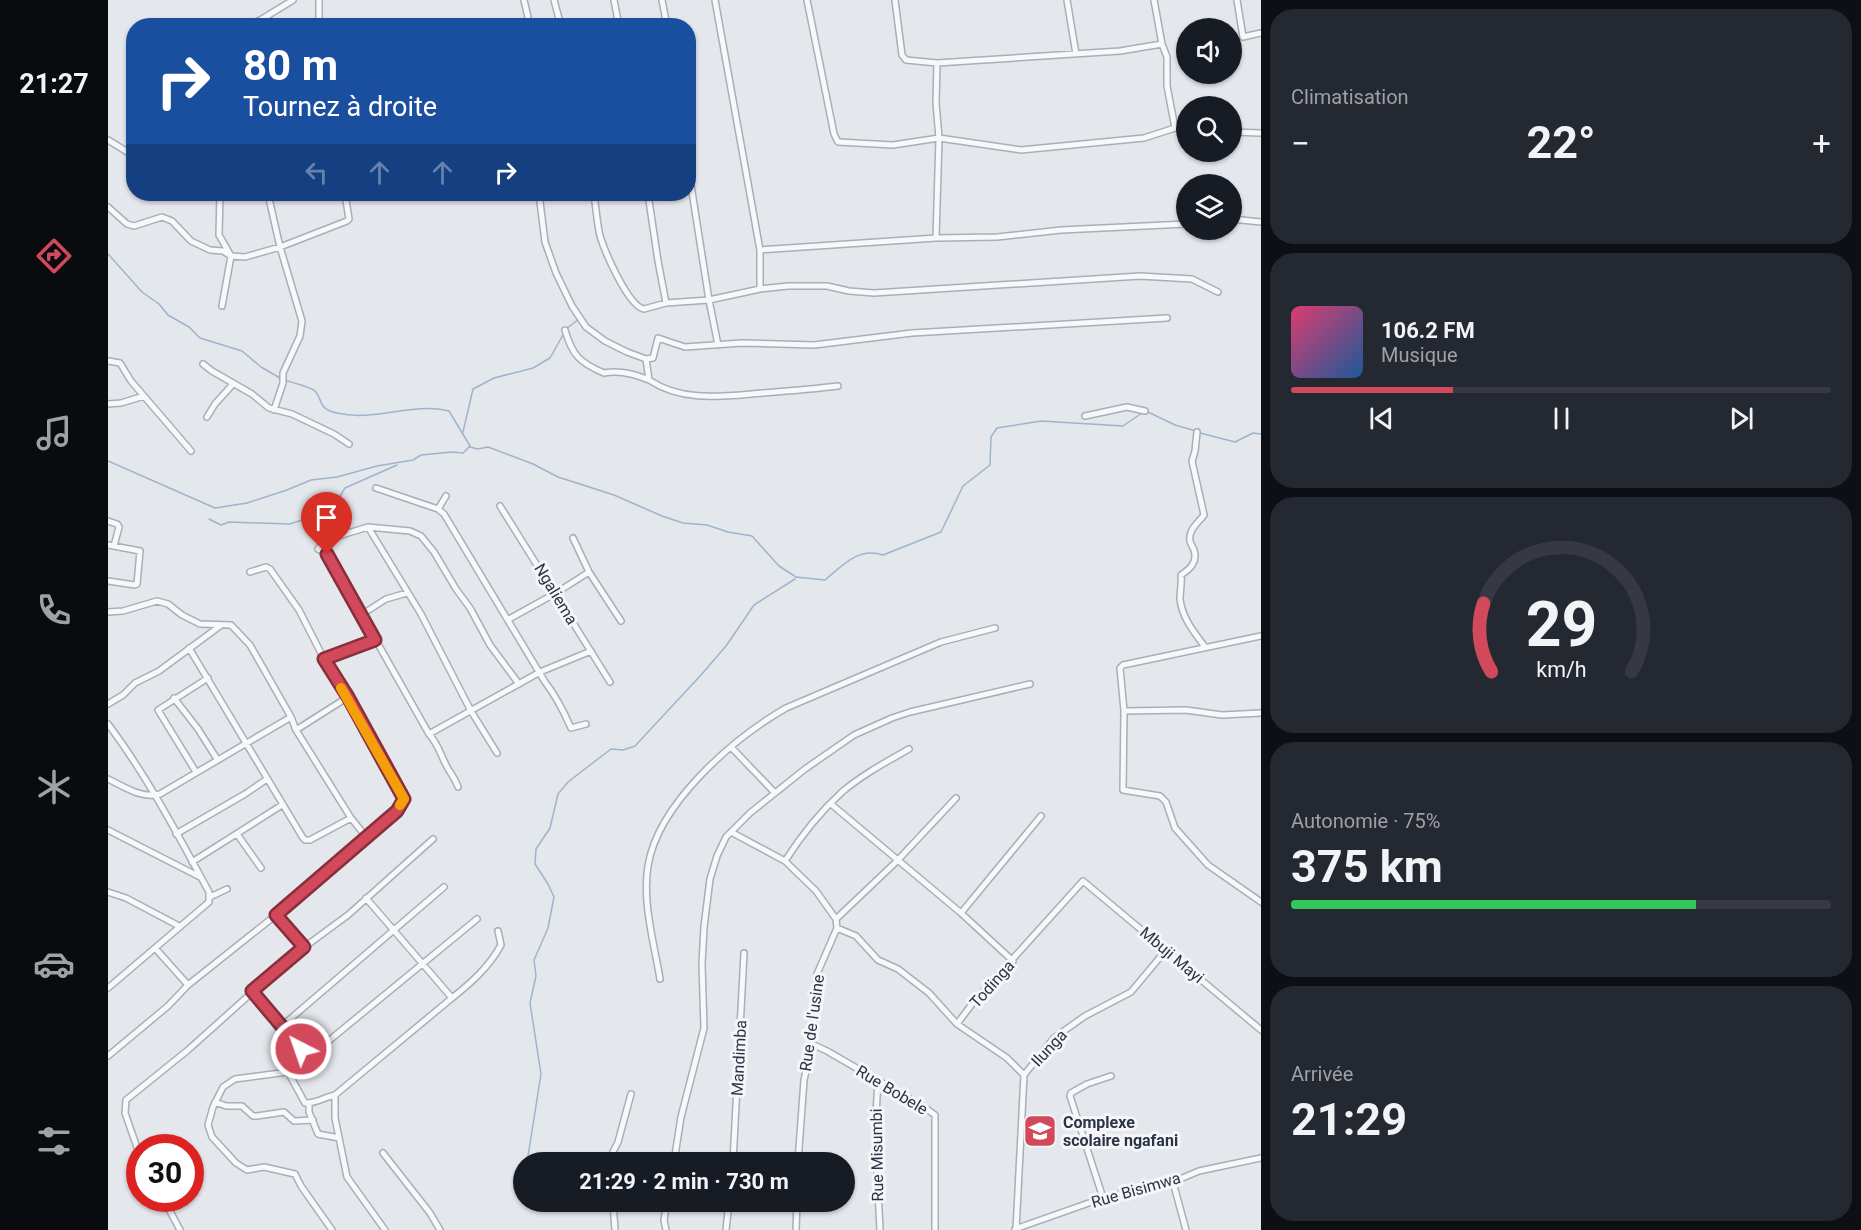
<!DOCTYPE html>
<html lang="fr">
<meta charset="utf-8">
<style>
:root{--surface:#171b24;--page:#242831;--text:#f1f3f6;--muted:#9ea1a6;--line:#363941;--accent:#d1495b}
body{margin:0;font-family:Roboto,sans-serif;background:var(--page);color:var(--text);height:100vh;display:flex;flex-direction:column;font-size:22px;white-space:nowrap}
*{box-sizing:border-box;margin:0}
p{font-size:20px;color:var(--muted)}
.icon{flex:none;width:33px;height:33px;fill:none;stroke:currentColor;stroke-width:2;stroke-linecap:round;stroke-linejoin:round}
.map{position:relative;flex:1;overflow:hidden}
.side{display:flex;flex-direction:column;gap:9px;padding:9px;background:#0d0f14;width:600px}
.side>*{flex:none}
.hud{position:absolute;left:18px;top:18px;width:570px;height:183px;border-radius:24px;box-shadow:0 2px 4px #0004;background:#1a4fa0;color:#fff;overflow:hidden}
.fabs{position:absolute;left:1068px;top:18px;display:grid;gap:12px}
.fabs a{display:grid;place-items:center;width:66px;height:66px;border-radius:50%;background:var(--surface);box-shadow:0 2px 4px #0004;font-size:30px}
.speed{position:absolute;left:18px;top:1134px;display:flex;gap:12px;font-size:30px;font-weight:700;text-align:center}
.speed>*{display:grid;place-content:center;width:78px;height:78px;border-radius:50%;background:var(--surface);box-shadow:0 2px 4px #0004;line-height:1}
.speed .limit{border:9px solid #d22;background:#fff;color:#111}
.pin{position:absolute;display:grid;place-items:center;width:51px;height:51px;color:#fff;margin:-62px -26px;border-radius:50% 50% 50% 0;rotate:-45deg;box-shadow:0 0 6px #0007}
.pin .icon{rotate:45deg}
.me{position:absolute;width:66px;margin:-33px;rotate:319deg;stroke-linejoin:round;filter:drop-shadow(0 0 4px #0008)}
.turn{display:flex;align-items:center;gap:21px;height:126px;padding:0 18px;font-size:27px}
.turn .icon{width:78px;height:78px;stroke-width:2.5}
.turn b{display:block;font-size:42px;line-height:51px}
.lanes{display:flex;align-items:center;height:57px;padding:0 18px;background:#0003;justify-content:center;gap:30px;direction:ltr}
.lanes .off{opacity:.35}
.big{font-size:45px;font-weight:700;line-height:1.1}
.side .widget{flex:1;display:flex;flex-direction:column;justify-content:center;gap:9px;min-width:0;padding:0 21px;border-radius:24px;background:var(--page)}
.side .dial{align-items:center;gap:0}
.dial svg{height:156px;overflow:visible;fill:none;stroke:var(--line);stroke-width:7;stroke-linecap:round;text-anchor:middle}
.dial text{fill:var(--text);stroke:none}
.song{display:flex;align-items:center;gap:18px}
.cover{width:72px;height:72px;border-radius:9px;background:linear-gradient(135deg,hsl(340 70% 55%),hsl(210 70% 35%))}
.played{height:6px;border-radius:3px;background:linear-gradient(90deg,var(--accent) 30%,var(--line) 30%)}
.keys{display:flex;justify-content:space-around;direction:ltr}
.heat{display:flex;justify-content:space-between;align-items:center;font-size:33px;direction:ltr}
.charge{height:9px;border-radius:4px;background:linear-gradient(90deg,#34c759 75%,var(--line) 0)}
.trip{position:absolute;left:405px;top:1152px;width:342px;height:60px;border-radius:30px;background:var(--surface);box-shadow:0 2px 4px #0004;font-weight:700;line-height:60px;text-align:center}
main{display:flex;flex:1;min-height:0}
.tabs{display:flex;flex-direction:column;width:108px;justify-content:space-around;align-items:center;background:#090b0e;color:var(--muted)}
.tabs .icon{width:42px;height:42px}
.tabs .current{color:var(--accent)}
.tabs b{font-size:27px;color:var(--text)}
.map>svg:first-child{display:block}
</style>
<main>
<nav class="tabs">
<b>21:27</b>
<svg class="icon current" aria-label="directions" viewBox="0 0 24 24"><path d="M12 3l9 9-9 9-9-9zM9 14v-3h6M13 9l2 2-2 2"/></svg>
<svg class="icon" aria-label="music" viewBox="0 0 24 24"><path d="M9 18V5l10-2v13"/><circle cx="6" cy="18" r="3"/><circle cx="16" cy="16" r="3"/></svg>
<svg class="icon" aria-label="phone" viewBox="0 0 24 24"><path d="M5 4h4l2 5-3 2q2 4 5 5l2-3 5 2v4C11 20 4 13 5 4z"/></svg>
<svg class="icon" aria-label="climate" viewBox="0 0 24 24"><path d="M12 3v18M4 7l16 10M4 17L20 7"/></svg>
<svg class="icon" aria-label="car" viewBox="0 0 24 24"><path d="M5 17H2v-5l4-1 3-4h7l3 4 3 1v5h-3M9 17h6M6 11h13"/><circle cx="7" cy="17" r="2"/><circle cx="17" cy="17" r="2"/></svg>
<svg class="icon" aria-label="filters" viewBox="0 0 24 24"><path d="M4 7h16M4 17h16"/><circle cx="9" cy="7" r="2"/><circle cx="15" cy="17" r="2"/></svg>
</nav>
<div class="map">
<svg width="1153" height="1230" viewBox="0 0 1153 1230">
<rect width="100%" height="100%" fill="#e4e7ec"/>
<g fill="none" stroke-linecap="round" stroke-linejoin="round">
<!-- stream -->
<path stroke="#9fb4cc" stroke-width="1.5" d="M0,254l34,38 17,12 9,11 21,12 11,11 42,13 19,16 19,11
M458,329l13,-10
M176,380c7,2 26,7 31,11 8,8 2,18 22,22 38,9 74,-11 112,-2l21,35
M355,432l10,-43 21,-11 39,-10 17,-10 14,-25
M1092,433l35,9 18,-9 8,1
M362,447l8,2 10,-2 45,17 25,13 56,18 48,21 21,7 24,2 21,7 24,4 27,30 17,11 29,3c18,-15 33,-33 58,-25l58,-23 22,-46 27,-21 1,-28 6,-9 44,-7 82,5 19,-13 6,-1 27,13 21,6
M0,461l107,47 32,-5 40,-13 24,-10 26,-3 40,-11 36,-6 8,-5 31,-3 11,1 6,-6
M101,519l12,6 8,-3 61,2 15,-5 14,-12 20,-9 6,-10 52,-23
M417,1162l3,-6 13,-82 -11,-71 6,-27 -2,-16 14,-32 6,-31 -6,-13 -13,-20 1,-15 14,-21 8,-34 10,-12 43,-33 12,1 12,-4 66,-71 25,-29 28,-41 41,-26
M411,1177l5,-11"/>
<defs>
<path id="street" d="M416,0l6,26
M446,0l7,26
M506,0l5,26
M554,0l5,26
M607,0l45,250v39
M699,0l27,134 4,8 55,3 46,-7 -3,100
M787,0l7,55 4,5 31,3 183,-12 42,-7
M959,0l9,54
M1046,0l8,44 5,13v29l8,42 11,1
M1129,0l6,37 18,-4
M139,26l15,-7 31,-19
M211,26v-26
M829,63l-1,40 3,35 82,12 123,-12 31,-10
M1124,132l29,1
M0,140l26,16
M580,166l21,134 9,45
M112,194l-1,41 12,21 -9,50
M160,194l12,53 22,74 -2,15 -17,37v10l-9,27
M431,194l6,48 11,31 16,33 14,21 19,14 22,11 19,7 7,-1 5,-20 27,9 57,-4 72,2 98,-12 255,-15
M486,194c2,14 3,29 6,42 5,16 28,70 44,73l22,-6 43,-3 51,-11 28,-3h39l22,5 25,2 266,-17 52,3 26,13
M540,194l10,67 8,42
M0,207l19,17 7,2 28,-9 10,4 19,20 19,9 13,1 8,5 14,1 35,-10 67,-26 2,-2 -4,-25
M1124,219l29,3
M652,250l176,-12 61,-1 64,-7 125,-6
M457,330c7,25 15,33 39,43 15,-3 31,1 45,7
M538,359l3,21c35,23 75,16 114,13 25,-2 50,-4 75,-7
M0,361l12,2 11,18 60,70
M95,364l9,7 40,23 17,14 23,6 42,20 15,10
M0,404l13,-1 23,-7
M977,416l42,-9 18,4
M99,417l8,-13 18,-20
M1089,432l-2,19 -3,10 12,54c-6,8 -16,15 -14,26 0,2 4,8 4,9 4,12 -4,19 -13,25 1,8 -1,16 -1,24 2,19 14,33 25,48
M268,488l62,21
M338,496l-8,13 6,5 101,168c11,14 19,30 26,46l15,-4
M392,506l110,176
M0,521l9,3 2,3 -5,19
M260,527l53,87 50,97 26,42
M465,538l16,34
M0,545l32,6 -3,33 -2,1 -27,-4
M142,572l16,-5 4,2 29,41 25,49 24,38 -52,33
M0,612l15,-1 34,-10 11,3 14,11 18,9 31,1 19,20 41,72 5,13 55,88 -41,22h-5l-2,-2 -114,-190
M253,615l25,-16 21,-6
M401,619l47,-26 33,-21 32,49
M1153,636l-138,29 -3,3 4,43 -1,79 37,6 6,6 9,26 33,37 53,37
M216,659l51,-19
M240,697l56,102 -7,12 -30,27
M66,698l24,31 19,30
M0,704l15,-9 12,-12 24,-12 61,-45
M1016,711l62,-1 36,5 39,-2
M0,724c39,52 70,111 101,168v10l-101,86
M321,734l111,-62 51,-21
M623,747l44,46
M88,772l-38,-62 50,-32
M0,779c17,8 33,20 52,15l131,-77
M350,787c-3,-9 -8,-14 -12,-22 -6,-12 -8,-21 -17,-31l-102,-180 -9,-5 5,-7 12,-5 33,-10 42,4 11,5 13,16 22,37 14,19 20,37 29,39
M723,804l130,109 52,48
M0,830l92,47
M623,832l54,29 31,30 20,28 1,9 -20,46 -5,70 -8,36 -6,82
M68,834l69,-40 22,-15
M129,834l24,34
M677,861c16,-25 35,-49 57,-69 20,-17 44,-30 67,-43
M84,862l90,-57
M0,892l18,6 53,28
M102,897l17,-8
M258,898l86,100 -117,97v23l12,59 38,53
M853,913l80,-97
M168,915l28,32
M728,919l61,-58 59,-63
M729,928l19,8 22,24 20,9 31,24 28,31
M47,948l33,37
M552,979c-6,-36 -18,-77 -12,-113 10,-63 86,-128 138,-158l155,-66 54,-14
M144,991l57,66 168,-138
M344,998c19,-15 37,-31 49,-53l-3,-14
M174,1026l162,-139
M704,1044l15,7 97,56 11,8v115
M0,1056l60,-50 20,-21 88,-70 91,-77 -16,-20
M201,1057l-21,15 -53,7 -12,8 -10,20 -5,18 4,12 24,26 11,7 17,-3 31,7 6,12 31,44
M180,1072l17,31c10,1 20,-6 30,-8
M916,1075l-17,-17 -50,-34 15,-20 111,-123 178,149
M770,1081l-3,50 5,99
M107,1102l11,4h16l11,10h4l27,-4 10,9 19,-1
M201,1104v8l9,22 21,4
M275,1153l47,60 10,17
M32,1156l-15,-43 1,-13 62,-50 107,-96 53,-39 85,-76
M503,1162v-6l7,-14 13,-48
M566,1162l7,-45 23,-89 -2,-64 2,-37 6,-48 7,-23 9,-19 24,-24 55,-44 49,-34 38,-17 18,-6 120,-28
M625,1162l11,-209
M1065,1182l13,48
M55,1198l17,32
M995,1198l-33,-102 1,-3 16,-9 24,-8
M505,1202l2,28
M907,1229l88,-31 70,-16 26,-11 62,-13
M558,1230l-2,-10 3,-18
M618,1230l3,-28
M688,1230l1,-28
M908,1230l8,-155 30,-37 31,-22 46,-24 35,-42"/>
</defs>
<!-- street casing -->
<use href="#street" stroke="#a9aeb7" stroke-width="8"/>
<!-- street -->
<use href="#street" stroke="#f7f8fa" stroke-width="5"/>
</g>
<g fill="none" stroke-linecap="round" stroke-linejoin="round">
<defs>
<path id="route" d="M193,1049l-49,-58 52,-44 -28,-32 121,-104 7,-12 -56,-102 -24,-38 51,-19 -48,-86"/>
</defs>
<!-- route casing -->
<use href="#route" stroke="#882f3b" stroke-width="15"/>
<!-- route -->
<use href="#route" stroke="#d1495b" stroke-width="10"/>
<!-- slow -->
<path stroke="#f59e0b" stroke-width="10" d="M233,688l63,111 -4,6"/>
</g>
<!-- icons -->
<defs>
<symbol id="school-square" viewBox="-11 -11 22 22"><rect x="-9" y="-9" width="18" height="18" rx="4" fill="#d1495b" stroke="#f4f6f9"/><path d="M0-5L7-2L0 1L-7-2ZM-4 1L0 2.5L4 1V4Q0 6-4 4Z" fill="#fff"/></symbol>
</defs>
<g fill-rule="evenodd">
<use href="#school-square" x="913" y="1112" width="38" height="38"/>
</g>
<g text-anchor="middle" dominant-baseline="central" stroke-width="6" stroke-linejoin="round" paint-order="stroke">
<!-- street labels -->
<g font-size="16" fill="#2b3445" stroke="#f4f6f9">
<text transform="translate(448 594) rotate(59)">Ngaliema</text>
<text transform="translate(1064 955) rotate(40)">Mbuji Mayi</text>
<text transform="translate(884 984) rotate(-48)">Todinga</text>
<text transform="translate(704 1023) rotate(-82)">Rue de l'usine</text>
<text transform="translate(941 1048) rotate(-47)">Ilunga</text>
<text transform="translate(631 1058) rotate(-87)">Mandimba</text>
<text transform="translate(784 1090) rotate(31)">Rue Bobele</text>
<text transform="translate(769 1155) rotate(-91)">Rue Misumbi</text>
<text transform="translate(1028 1190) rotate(-16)">Rue Bisimwa</text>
</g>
<!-- poi labels -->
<g font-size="16" font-weight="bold" fill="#2b3445" stroke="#f4f6f9" text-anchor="start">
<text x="955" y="1122">Complexe<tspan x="955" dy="18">scolaire ngafani</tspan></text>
</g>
</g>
</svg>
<div class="fabs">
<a><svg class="icon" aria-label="sound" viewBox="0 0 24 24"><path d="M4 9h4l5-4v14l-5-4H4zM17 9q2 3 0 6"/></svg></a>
<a><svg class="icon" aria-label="search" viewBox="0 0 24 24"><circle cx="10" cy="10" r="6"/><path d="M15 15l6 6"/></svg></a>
<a><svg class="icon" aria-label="layers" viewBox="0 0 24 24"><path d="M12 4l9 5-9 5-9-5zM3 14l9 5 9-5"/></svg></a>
</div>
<div class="speed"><div class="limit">30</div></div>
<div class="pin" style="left:219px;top:554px;background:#d93025"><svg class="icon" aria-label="arrive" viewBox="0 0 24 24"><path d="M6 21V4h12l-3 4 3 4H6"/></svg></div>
<svg class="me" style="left:193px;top:1049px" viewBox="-20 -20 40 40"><circle r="17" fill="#d1495b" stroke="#fff" stroke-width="3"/><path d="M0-11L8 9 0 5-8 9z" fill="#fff"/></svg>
<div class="trip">21:29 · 2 min · 730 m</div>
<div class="hud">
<div class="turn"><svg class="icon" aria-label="right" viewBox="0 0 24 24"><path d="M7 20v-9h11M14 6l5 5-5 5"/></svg><div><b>80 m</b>Tournez à droite</div></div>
<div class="lanes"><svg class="icon off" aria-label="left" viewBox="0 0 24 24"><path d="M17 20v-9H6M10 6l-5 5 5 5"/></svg><svg class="icon off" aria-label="ahead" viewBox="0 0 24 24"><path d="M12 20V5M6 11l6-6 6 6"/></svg><svg class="icon off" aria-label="ahead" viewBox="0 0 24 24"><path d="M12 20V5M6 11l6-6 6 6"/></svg><svg class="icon" aria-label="right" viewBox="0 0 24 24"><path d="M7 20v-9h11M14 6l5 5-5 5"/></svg></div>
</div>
</div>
<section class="side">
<div class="widget"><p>Climatisation</p>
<div class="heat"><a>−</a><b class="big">22°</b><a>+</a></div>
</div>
<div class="widget">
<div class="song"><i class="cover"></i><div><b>106.2 FM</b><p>Musique</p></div></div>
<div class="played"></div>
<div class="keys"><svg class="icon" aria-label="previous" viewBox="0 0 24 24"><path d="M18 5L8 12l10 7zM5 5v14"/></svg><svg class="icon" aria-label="pause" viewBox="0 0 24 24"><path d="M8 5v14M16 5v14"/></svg><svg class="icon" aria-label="next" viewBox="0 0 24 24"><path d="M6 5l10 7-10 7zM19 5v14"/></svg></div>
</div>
<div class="widget dial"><svg viewBox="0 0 100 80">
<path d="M14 69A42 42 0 1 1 86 69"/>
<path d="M14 69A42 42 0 0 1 10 34" stroke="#d1495b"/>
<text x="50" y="56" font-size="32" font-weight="700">29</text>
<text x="50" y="72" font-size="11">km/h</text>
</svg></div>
<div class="widget"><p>Autonomie · 75%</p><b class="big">375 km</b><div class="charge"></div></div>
<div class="widget"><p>Arrivée</p><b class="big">21:29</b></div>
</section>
</main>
